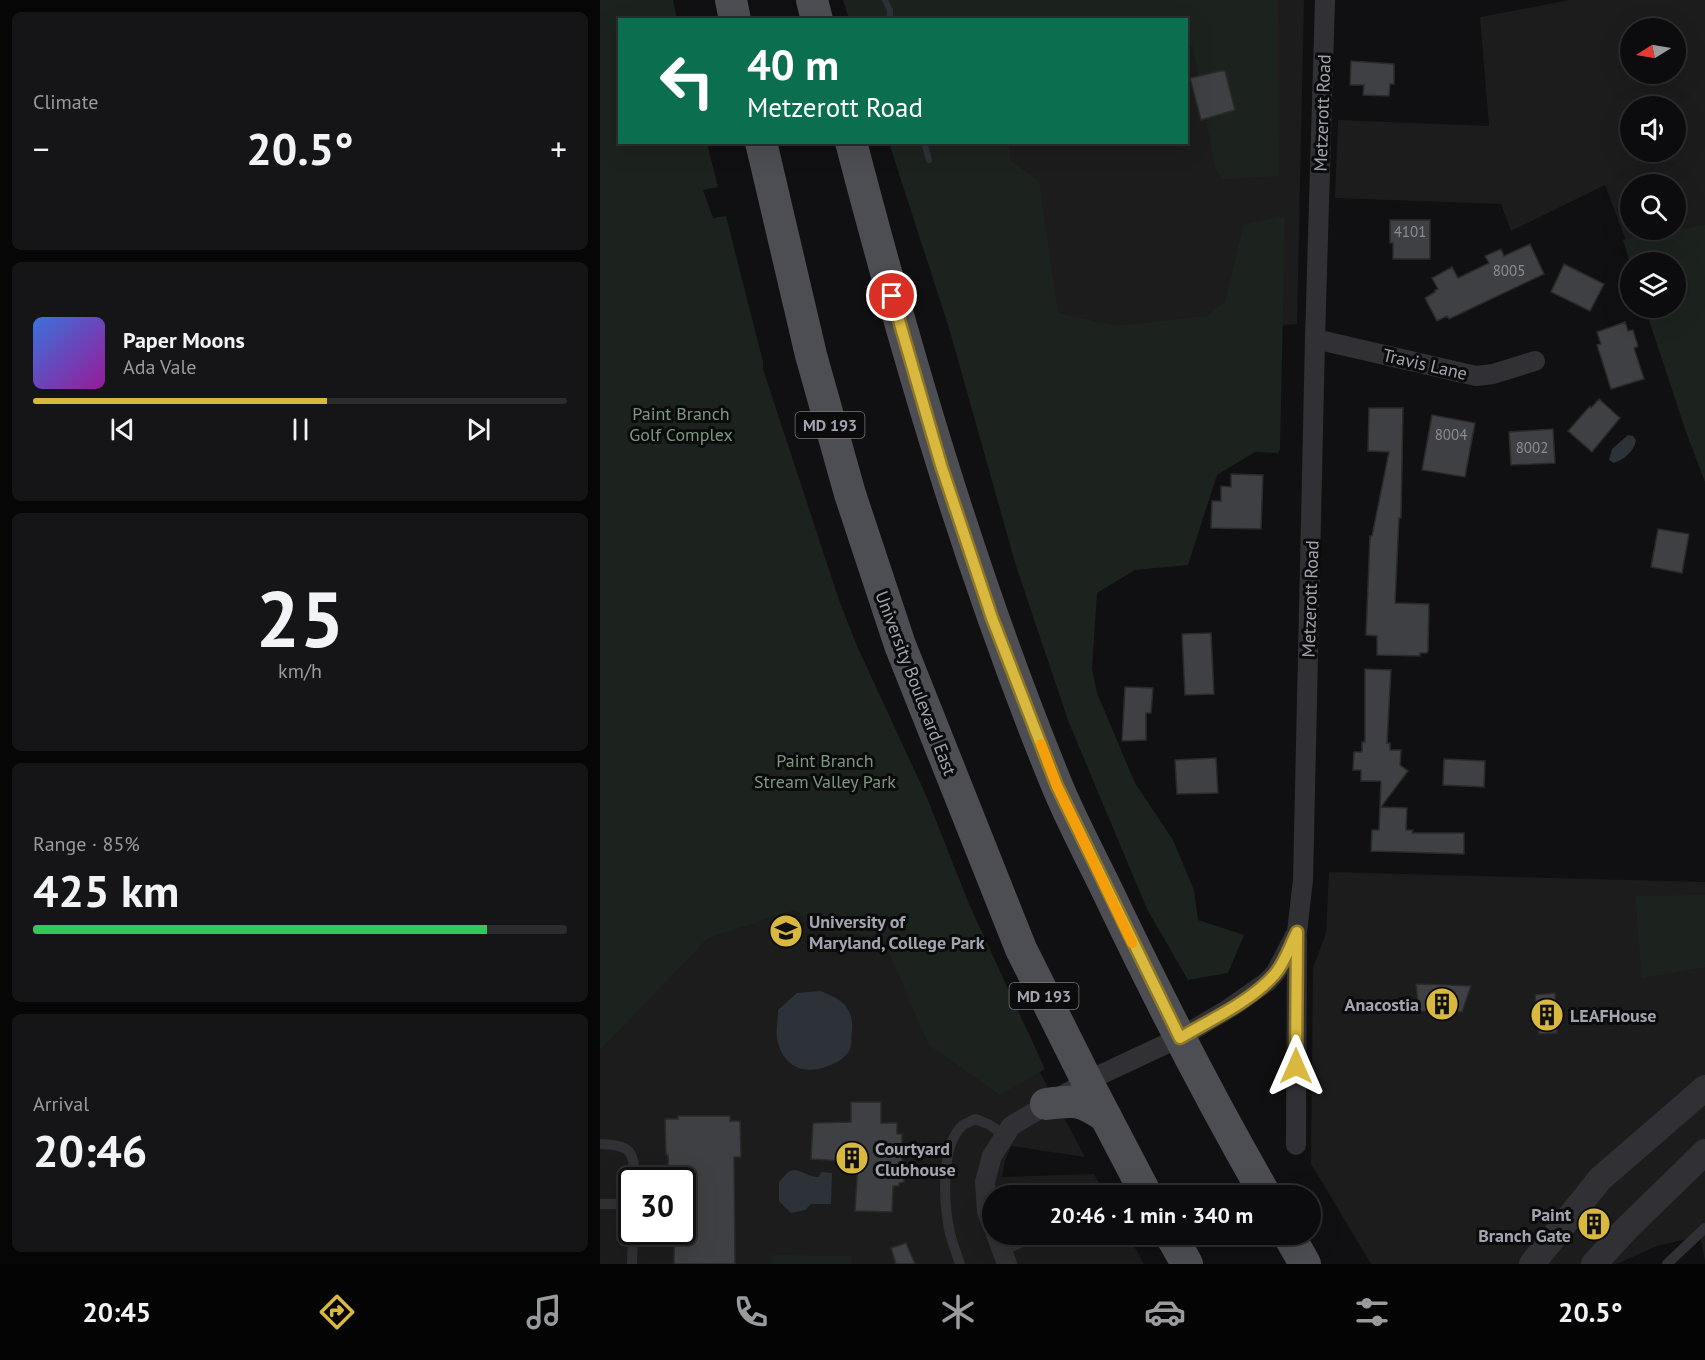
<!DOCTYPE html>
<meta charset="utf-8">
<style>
:root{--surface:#0c0b0d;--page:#151416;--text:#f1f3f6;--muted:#9a9b9d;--line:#2c2b2e;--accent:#d9b83f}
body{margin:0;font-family:"PT Sans",sans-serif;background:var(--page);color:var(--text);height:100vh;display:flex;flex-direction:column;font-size:22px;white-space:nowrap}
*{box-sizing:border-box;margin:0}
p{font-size:20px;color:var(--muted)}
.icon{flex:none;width:33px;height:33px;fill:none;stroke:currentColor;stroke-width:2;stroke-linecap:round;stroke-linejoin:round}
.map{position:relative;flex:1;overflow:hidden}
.drawer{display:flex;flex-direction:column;gap:12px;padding:12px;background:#070607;width:600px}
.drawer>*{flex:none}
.top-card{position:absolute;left:18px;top:18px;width:570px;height:126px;border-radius:0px;box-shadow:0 6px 24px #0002,0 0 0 2px var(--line);background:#0b6e4f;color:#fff;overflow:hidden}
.needle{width:39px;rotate:259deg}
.tools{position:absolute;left:1020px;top:18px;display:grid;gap:12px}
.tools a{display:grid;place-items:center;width:66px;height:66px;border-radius:50%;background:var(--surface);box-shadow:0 6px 24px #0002,0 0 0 2px var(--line);font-size:30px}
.speed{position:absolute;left:18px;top:1167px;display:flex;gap:12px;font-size:30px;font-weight:700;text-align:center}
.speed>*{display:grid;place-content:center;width:78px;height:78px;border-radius:50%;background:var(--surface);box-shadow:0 6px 24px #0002,0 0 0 2px var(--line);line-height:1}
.speed .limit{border:3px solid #111;border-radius:9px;background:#fff;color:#111}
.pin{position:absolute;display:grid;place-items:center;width:51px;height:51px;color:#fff;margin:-26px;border:3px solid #fff;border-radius:50%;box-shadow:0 2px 6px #0007}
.me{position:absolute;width:66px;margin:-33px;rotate:0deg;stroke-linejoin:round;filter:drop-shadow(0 0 4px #0008)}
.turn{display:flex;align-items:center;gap:21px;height:126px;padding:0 30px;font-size:27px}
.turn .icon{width:78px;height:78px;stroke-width:2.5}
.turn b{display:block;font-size:42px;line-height:51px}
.big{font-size:45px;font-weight:700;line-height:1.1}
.drawer .widget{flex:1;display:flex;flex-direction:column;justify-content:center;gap:9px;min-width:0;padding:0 21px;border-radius:9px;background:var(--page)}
.drawer .dial{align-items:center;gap:0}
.dial b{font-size:78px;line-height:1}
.song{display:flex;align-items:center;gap:18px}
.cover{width:72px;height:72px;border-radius:9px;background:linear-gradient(135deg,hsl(220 70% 55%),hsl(300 70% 35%))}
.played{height:6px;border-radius:3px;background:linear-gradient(90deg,var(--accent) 55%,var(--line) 55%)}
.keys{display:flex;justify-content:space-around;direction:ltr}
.heat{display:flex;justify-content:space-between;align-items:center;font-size:33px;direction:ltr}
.charge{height:9px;border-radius:4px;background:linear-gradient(90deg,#34c759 85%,var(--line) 0)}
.trip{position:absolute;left:382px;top:1185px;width:339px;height:60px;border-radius:30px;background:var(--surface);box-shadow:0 6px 24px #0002,0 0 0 2px var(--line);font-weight:700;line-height:60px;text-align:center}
.menu{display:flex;height:96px;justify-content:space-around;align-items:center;background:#050405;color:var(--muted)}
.menu .icon{width:42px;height:42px}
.menu .active{color:var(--accent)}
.menu b{font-size:27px;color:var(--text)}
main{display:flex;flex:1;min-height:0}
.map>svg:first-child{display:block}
</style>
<main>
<section class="drawer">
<div class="widget"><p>Climate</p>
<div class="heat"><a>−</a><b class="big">20.5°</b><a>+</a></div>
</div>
<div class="widget">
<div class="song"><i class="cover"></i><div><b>Paper Moons</b><p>Ada Vale</p></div></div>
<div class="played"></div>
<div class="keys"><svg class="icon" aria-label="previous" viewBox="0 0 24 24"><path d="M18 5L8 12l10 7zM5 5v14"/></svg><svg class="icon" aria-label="pause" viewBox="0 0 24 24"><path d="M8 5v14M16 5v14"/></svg><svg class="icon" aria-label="next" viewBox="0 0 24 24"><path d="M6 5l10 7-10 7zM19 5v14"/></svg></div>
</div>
<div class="widget dial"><b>25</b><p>km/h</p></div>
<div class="widget"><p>Range · 85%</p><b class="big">425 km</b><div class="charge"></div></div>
<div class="widget"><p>Arrival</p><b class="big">20:46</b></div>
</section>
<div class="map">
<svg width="1105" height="1264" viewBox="0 0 1105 1264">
<rect width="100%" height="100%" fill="#100f11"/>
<!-- built -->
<path fill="#1c1c1d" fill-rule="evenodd" d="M310,0h394l-7,324 -338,25 -37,-206 264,-1v-122h-301z
M970,0h135v464l-29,-156v-46h-42l-29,-77 -94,46 -10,-27 -166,-6 3,-78 151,6 -9,-109zM1030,28h46v46h-46zM1030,106h46v46h-46zM1030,184h46v46h-46z
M0,524l410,492 75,141 -74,-11 -6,15 -3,16 92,-3 12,21 -113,1v38l135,1 16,29h-544zM32,1180h50v52h-50z
M729,872l376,10v379l-5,-25 -43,10 -40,18h-246l-60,-100 2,-196 13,-35z"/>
<!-- green -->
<path fill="#1c231e" d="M0,0h73l4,19 -57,1v122l87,1 11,44 -15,3 10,28 13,-2 37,146v7l76,231 18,46 68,147 44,111 76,165 -45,26 -71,-50 -47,-109 -64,-4 -23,-22 -87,28 -108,112z
M243,0h435l1,176 -56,3 -8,-12 -22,-120 -6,-3 -1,-24 -337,-1z
M289,143h119l3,18 28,20 19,132 58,13 91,-10 18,-14 19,-78 41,-8 -5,233 -2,4 -23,-1 -38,23 -29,90 -53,5 -38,23 -5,76 5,24 38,90 38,57 21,50 4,30 46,15 -16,38 -40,7 -41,-71 -78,-186 -53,-157 -67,-238z
M1105,225v257l-19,-50 -41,-124h31v-46l-46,1 -7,-23z
M1105,895v72l-63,11 -7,-82z
M172,1255l80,1 -1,8h-79z"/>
<!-- water -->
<path fill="#2d3239" d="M1028,435l5,1 3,4c-2,12 -12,19 -22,23l-5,-3 3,-11z
M221,991c20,8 33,16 31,40 -1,5 0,14 -2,18 -4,9 -14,14 -22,17 -25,10 -46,0 -51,-28 -1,-9 1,-19 1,-28l19,-17z
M194,1170c10,1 16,8 25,7l2,-5 11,1 -1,31h-20l-6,6 -14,3 -12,-12v-19l9,-10z"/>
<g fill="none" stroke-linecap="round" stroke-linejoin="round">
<!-- stream -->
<path stroke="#2d3239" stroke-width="6" d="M285,0l5,10v10
M324,142l5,18"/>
</g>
<!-- building -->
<path fill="#3f4043" stroke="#2a2a2c" stroke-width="1.5" d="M751,61l43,3v20h-4l-1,12 -26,-1 1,-10h-14z
M620,71h5l10,39 -34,10 -11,-42z
M790,220h40v39h-37v-16h-3z
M930,244l14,30 -95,45 -2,-3 -10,5 -12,-23 10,-6v-2l3,-1 -6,-11 20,-11 6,11 31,-15 -4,-7 16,-7 3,7z
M964,264l40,20 -14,27 -39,-19z
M1025,322l3,9 5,-1 5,16 -4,2 10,31 -33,10 -14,-44 4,-1 -4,-12z
M999,399l21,19 -28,34 -24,-21 22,-25 1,2z
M769,408h34l-2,110h-2l-4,85 34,1 -1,47 -1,2h-7v3l-43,-1v-19l-11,-1 4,-99h2l17,-84 -21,-1z
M832,415l43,8 -10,54 -43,-7z
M953,429l2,34 -44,2 -2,-33z
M631,474l32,1 -2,54 -50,-1 1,-27h9v-15l10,1z
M1058,529l31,5 -7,39 -31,-6z
M611,633l3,61 -29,1 -3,-61z
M765,669l26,1 -4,73h3v7h11l-1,15 8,6 -27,36 26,1 -1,22h7l-1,3h52v21l-93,-3 1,-21h7l2,-49h-20v-11h-8l1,-18h8v-10h3z
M525,687l28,1 -2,25h-5v27l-24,1z
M616,758l2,35 -41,1 -2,-34z
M844,759l41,2 -1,26 -41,-2z
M816,984l35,1 20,1 -9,26 -43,-1z
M955,993l2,40 -18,1 -4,-39z
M251,1102h30v21h16v11h5v27h2v21l-5,1v3h-6l-1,26 -37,-1 3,-49 -47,-3 2,-36 38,-1z
M78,1116h52v5h10l1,36h-7l1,107h-61v-32h8v-52h-13l-1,-25h-2l-1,-36h13z
M306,1243l9,21h-19l-5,-16z"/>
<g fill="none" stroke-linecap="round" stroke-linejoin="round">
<!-- service -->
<path stroke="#313135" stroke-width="10" d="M0,1144c30,1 35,6 34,36
M0,1204h32
M402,1251l38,-17
M32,1264l1,-32
M360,1264c-4,-12 -9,-24 -11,-35 -5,-27 -9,-84 14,-104 3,-2 9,-4 12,-6l13,5 17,11
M1067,1264l38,-36"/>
<!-- minor -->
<path stroke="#313135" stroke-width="20" d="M715,339l161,37 17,-2 42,-13
M696,1145l1,-207
M393,1227l-6,-16 -2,-29 7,-26 19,-30 76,-45 94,-44 49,-29 37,-26 9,-10 21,-40 6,-52 12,-541 10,-339
M396,1234l11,30"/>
<!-- tertiary -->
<path stroke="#313135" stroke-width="26" d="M932,1264l68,-85 105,-91
M994,1264l32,-35 79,-77"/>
<!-- primary -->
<path stroke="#4d4e54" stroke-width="32" d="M131,0l4,20
M212,0l5,20
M161,142l50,213 39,139 50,151 121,304 66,132 60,115
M251,142c57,218 120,433 205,641 17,42 40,83 59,124 47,98 97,195 151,289
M446,1104c30,-4 35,-4 60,13
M570,1234l17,30
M688,1234l17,30"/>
</g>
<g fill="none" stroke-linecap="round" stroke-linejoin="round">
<defs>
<path id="route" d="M292,296l49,169 51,153 65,168 123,252c30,-18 72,-37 95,-64 10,-12 15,-28 22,-42l-1,134"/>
</defs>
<!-- route casing -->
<use href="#route" stroke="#8d7829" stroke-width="15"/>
<!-- route -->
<use href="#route" stroke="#d9b83f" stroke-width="10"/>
<!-- slow -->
<path stroke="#f59e0b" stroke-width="10" d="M441,744l16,42 75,157"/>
</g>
<!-- icons -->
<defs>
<symbol id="university-disc" viewBox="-11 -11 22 22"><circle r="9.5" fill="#d9b83f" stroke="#0b0b0c"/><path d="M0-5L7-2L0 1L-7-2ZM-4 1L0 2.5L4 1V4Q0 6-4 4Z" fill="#111"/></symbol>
<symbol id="building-disc" viewBox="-11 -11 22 22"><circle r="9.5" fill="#d9b83f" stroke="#0b0b0c"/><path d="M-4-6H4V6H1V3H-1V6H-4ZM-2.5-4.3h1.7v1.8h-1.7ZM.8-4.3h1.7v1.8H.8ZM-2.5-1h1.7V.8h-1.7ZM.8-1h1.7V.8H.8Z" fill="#111"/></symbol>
</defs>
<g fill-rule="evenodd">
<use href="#university-disc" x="167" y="912" width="38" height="38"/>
<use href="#building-disc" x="823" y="985" width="38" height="38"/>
<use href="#building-disc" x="928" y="996" width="38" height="38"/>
<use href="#building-disc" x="233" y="1139" width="38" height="38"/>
<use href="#building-disc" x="975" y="1205" width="38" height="38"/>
</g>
<g text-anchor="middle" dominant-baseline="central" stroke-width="6" stroke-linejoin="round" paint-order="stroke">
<!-- number labels -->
<g font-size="15" fill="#898c95">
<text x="810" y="231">4101</text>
<text x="909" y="270">8005</text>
<text x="851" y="434">8004</text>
<text x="932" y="447">8002</text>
</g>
<!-- shield labels -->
<g fill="#0b0b0c" stroke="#75777f" stroke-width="1.5">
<rect x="195.5" y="412" width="69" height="26" rx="4.5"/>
<rect x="409.5" y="983" width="69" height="26" rx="4.5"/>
</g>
<g font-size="16" font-weight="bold" fill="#a2a5b0">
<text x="230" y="425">MD 193</text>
<text x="444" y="996">MD 193</text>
</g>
<!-- street labels -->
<g font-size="18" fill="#a2a5b0" stroke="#0b0b0c">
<text transform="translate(722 113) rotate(-88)">Metzerott Road</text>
<text transform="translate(825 364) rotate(13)">Travis Lane</text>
<text transform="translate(710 599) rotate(-88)">Metzerott Road</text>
<text transform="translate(316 683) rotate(69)">University Boulevard East</text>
</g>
<!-- park labels -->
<g font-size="18" fill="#7b9981" stroke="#0b0b0c">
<text x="81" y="413">Paint Branch<tspan x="81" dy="21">Golf Complex</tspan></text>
<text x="225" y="760">Paint Branch<tspan x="225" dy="21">Stream Valley Park</tspan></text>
</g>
<!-- poi labels -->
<g font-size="18" font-weight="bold" fill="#a2a5b0" stroke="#0b0b0c" text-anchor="start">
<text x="209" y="921">University of<tspan x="209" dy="21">Maryland, College Park</tspan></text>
<text x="819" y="1004" text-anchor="end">Anacostia</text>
<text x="970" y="1015">LEAFHouse</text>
<text x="275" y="1148">Courtyard<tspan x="275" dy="21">Clubhouse</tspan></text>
<text x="971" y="1214" text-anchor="end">Paint<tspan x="971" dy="21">Branch Gate</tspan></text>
</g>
</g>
</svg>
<div class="tools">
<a><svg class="needle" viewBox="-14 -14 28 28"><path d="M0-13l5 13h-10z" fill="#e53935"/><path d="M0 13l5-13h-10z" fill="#9a9b9d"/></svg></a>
<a><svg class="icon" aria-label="sound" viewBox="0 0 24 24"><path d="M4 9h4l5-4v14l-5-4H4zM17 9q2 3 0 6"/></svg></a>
<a><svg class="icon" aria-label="search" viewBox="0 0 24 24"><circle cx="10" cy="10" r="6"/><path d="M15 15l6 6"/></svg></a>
<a><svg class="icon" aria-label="layers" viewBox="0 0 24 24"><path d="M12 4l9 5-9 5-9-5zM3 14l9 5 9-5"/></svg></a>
</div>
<div class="speed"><div class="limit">30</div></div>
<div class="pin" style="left:292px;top:296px;background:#d93025"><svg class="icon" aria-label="arrive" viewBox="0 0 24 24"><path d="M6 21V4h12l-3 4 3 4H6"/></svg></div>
<svg class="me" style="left:696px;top:1066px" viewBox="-20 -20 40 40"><path d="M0-17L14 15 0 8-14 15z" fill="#d9b83f" stroke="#fff" stroke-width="4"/></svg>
<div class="trip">20:46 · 1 min · 340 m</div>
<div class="top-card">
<div class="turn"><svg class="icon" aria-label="left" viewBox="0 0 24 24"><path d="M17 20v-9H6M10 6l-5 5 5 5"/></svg><div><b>40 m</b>Metzerott Road</div></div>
</div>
</div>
</main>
<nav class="menu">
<b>20:45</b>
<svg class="icon active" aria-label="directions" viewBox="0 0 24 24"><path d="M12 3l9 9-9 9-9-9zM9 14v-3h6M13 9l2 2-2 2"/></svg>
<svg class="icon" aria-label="music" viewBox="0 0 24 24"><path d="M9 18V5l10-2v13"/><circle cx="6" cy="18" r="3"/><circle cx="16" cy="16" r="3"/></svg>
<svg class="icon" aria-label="phone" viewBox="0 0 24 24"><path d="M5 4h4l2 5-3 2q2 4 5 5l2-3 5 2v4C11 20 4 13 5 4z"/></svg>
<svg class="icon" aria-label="climate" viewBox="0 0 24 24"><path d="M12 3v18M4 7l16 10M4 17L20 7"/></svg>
<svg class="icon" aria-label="car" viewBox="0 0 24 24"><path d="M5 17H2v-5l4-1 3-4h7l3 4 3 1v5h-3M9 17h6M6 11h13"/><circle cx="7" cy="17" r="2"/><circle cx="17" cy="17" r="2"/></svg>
<svg class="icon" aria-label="filters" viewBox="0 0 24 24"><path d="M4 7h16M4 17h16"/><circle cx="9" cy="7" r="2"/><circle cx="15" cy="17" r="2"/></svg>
<b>20.5°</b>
</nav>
